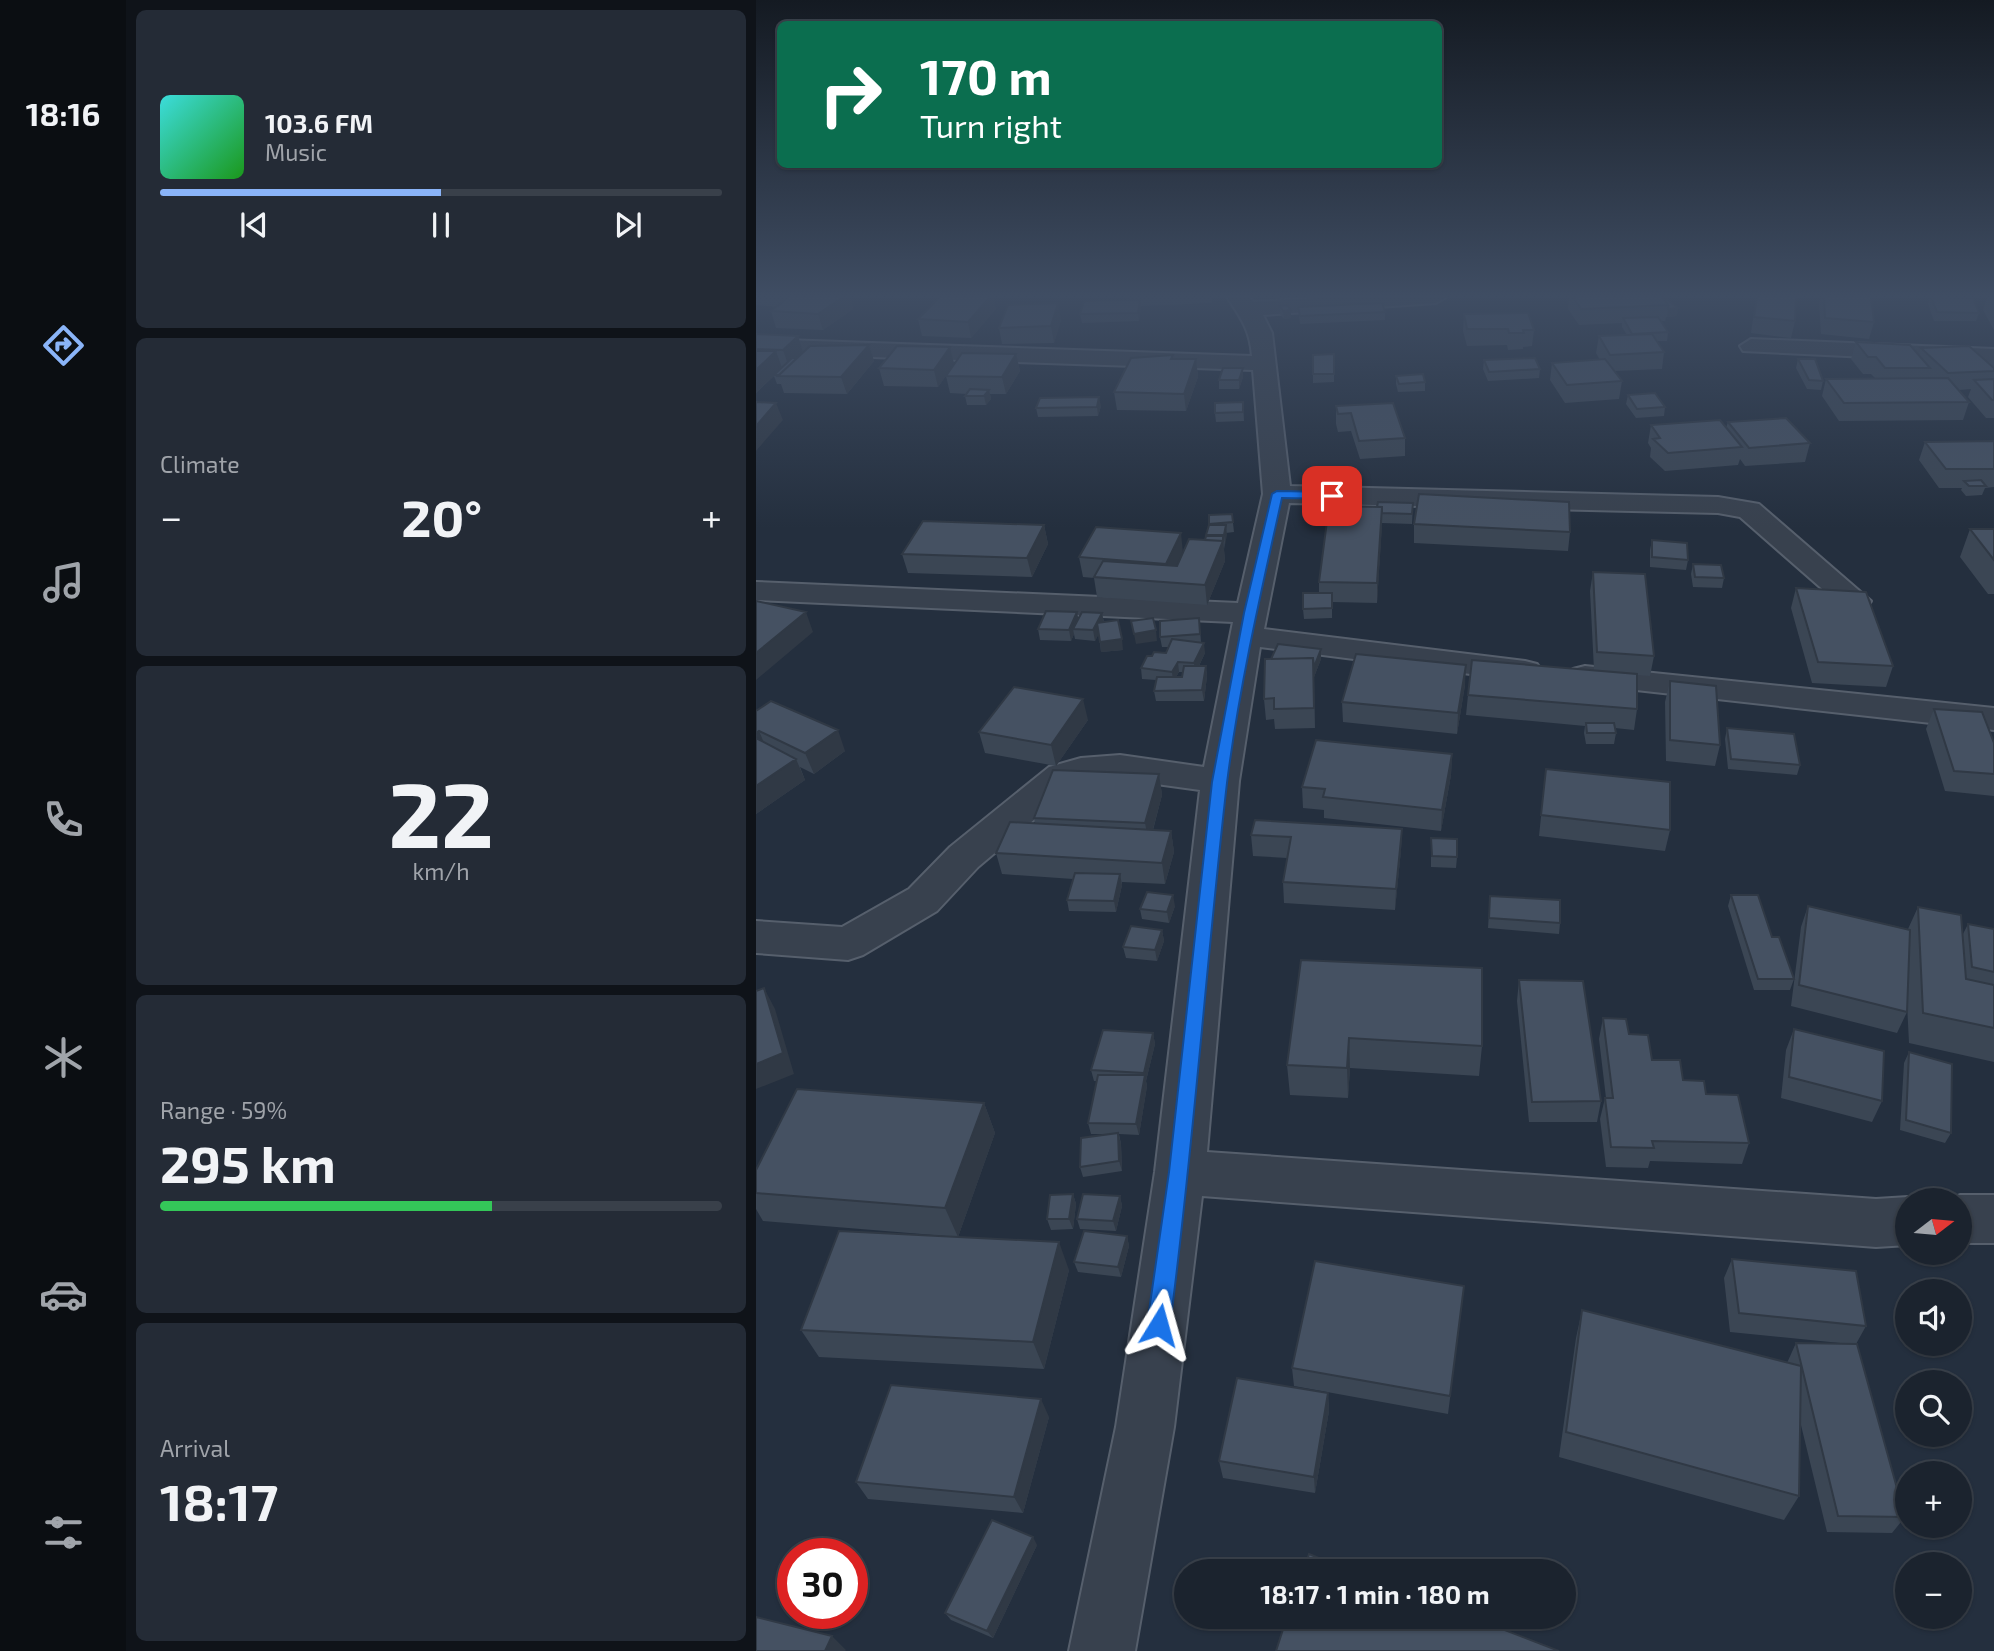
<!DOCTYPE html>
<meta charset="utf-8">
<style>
:root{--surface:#1b232e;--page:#242b36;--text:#f1f3f6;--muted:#a0a4aa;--line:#39404a;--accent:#8ab4f8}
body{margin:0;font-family:"Exo 2",sans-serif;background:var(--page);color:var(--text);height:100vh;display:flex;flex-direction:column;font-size:26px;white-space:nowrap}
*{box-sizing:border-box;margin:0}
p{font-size:23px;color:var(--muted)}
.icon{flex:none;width:38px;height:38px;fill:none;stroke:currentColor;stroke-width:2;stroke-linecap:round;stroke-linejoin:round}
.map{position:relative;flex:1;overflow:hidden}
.details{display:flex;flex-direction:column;gap:10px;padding:10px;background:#0f1319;width:630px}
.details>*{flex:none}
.top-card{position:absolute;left:21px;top:21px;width:665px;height:147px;border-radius:10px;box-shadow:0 2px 5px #0004,0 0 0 2px var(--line);background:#0b6e4f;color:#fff;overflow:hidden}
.needle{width:46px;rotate:74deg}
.tools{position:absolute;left:1139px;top:1188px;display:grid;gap:14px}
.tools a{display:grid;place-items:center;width:77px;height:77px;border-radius:50%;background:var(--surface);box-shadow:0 2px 5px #0004,0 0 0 2px var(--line);font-size:35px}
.speed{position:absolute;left:21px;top:1538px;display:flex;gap:14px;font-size:35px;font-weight:700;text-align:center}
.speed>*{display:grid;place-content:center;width:91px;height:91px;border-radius:50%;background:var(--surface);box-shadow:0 2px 5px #0004,0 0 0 2px var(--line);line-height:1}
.speed .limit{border:10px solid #d22;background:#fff;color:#111}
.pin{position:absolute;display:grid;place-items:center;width:60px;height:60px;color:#fff;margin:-30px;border-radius:14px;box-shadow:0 4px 10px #0006}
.me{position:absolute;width:77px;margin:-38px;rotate:8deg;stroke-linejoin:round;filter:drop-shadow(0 0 5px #0008)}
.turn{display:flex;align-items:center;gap:24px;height:147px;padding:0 28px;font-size:32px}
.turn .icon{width:91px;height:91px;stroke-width:2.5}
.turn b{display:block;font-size:49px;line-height:60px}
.big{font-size:52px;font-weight:700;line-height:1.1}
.details .widget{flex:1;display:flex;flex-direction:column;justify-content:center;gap:10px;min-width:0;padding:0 24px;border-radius:10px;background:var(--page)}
.details .dial{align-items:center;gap:0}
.dial b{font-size:91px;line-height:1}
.song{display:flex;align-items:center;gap:21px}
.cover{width:84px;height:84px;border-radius:10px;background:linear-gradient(135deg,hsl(180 70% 55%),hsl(120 70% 35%))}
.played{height:7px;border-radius:4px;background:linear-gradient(90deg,var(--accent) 50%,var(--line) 50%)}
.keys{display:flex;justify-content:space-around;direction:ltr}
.heat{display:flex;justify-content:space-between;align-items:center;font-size:38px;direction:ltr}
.charge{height:10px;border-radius:5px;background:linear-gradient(90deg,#34c759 59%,var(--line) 0)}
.trip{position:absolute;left:418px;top:1559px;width:402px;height:70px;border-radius:35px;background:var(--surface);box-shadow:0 2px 5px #0004,0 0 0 2px var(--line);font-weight:700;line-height:70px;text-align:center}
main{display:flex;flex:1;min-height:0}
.menu{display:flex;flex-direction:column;width:126px;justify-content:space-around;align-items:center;background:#0b0e12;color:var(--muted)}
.menu .icon{width:49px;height:49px}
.menu .selected{color:var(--accent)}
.menu b{font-size:32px;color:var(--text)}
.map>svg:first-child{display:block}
</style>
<main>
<nav class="menu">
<b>18:16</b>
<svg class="icon selected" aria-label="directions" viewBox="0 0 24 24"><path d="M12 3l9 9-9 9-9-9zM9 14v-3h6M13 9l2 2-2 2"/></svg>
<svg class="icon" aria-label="music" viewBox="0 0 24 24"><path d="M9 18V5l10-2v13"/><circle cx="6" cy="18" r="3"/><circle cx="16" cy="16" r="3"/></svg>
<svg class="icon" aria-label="phone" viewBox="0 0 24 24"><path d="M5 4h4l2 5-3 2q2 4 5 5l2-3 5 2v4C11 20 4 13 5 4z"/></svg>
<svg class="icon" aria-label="climate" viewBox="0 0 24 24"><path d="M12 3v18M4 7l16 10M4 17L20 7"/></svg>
<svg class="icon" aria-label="car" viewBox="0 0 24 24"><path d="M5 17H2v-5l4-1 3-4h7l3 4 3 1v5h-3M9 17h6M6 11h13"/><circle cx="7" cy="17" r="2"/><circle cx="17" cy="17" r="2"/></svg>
<svg class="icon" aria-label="filters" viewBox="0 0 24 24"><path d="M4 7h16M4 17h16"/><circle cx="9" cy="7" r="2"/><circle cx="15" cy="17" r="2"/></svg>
</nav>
<section class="details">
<div class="widget">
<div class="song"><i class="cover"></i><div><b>103.6 FM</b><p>Music</p></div></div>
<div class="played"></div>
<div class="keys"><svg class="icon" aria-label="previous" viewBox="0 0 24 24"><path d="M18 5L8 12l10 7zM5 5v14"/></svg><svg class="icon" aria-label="pause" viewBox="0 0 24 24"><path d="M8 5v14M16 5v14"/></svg><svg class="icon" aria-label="next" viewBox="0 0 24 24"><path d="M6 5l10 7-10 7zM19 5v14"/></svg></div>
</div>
<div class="widget"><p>Climate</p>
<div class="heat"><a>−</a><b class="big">20°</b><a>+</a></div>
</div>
<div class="widget dial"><b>22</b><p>km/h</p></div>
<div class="widget"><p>Range · 59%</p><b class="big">295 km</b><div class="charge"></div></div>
<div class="widget"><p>Arrival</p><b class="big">18:17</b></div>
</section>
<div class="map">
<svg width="1238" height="1651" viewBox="0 0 1238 1651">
<rect width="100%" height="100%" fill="#242f3e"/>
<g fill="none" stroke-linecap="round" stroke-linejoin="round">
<defs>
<path id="minor" d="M471,297h22l5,5 80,-5h112l-10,6 -173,12 9,18 18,153 428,11 41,7 112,97 -5,7 -11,2 -11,-2 -104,-91 -22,-4 -429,-10 -25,126 261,32 12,3 5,7 -5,7 -12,3 -265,-34 -21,134 -32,371 669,47 32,-2 8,3h-8v45l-32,2 -674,-51 -28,231 -39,224h-66l47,-224 39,-255 45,-382 -80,-11 -45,6 -97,82 -41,44 -74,44 -15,5 -92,-7v-32l86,6 67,-38 41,-42 99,-80 32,-9 39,-3 84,12 29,-145 -477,-22v-18l482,21 25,-109 -10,-124 -497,-17v-14l496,17c-2,-26 -11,-38 -25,-59z
M995,339l243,10v14l-251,-12 -3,-5z
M829,666l409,42v22l-421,-47 -5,-7 5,-7z
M1204,1195h34v48h-34v-43h-13z"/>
</defs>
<!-- minor casing -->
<use href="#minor" stroke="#565f6c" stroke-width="4"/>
<!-- minor -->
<use href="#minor" fill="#38414e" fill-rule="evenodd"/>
</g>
<!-- wall -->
<path fill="#3b4654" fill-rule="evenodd" d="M0,297h95l2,12 -30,21 -47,-2 -5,-17 6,-4 -21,-2z
M370,297h86v6l-71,3 -2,15 -57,2 -2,-9 47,-14z
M813,297h93l15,19 -11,1 -1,4h-4l7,11 -1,9h-10l7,11 -2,17 -47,2 7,10 -3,18 -54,4 -15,-23 2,-17 48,-3 -4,-7 3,-17 28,-1 -5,-8v-4l-43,2 -11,-16z
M1000,297l39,24 -4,17 -40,-5z
M1065,297h50l3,25 -5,17 -48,-5 -2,-31z
M1174,297h41l8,16 -3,8h-42l-6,-17z
M1231,297h7v33l-11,-20z
M524,306l11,4v8l-7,1 -4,-5z
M542,307l87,5v8l-85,4z
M240,309l-25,29 -49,-2 -4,-17z
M708,314l70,16 -2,16 -9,1v2l-15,1 -1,-5 -40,1 -4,-15z
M305,320l-7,23 -52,1 -3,-16z
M0,334l42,2 5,17 66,-8 5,16 -27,33 -63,-1 -3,-9h-4l-3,-8 -18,17z
M1100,342l63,13 2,-7 68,16 2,-4h3v58h-8l-18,-21 3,-8 -12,1 10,12 -6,18 -124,1 -17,-25 4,-17 49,-1 -4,-4h-8l-12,-15z
M194,347l4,17 -16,23 -54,-1 -5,-18z
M260,354l4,17 -14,23h-16l1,5 -5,6h-19l-2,-9 2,-2 -17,-1 -4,-17z
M578,354v28l-21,1v-28z
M417,355v4h23l2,18 -12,34 -69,-1 -3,-18z
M1042,359l25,22 -2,9 -14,-1 -11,-21z
M728,360l56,9 -1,9 -51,3 -5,-12z
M640,376l29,6v9l-27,1 -2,-8z
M487,377l-4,12h-20v-9z
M872,395l37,12 -1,9 -28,2 -10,-14z
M487,402l1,19 -28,1 -1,-9z
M345,406l-3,10 -60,1 -2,-9z
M580,406l69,32v18l-45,3 -9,-28 -13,1 -2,-8z
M972,422l82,21 -5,19 -60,4 -5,-7 -2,6 -73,6 -15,-14 1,-9 -3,-5 3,-18 75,3z
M1238,441v46l-9,1 -3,7 -16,1 -5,-6 1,-2h-23l-20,-28 6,-18z
M657,503l-1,21 -30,-1 -5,80 -45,-1v16l-28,1 -1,-10 16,-16v-11l58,-75z
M476,514l2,18 -8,1 -2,17 1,11 -18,44 -110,-8 -3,-19 -11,-1 -4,-20 104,-5 22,-12 4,-15v-10z
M658,524l156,8 -2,19 -154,-8z
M288,525l4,19 -16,33 -124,-4 -6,-19z
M1214,529h24v65h-6l-28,-37z
M896,540l36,20 -2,10 -36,-3v-17z
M937,564l31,14 -2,10 -29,-1 -2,-13z
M837,572l61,84 -4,20 -13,-1v34l-3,21 -19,-2 1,5 -2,11h-28l-2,-11 1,-7 -119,-11 2,-20 126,-25 -4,-79z
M1040,588l97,78 -7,21 -74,-4 -21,-75z
M346,613l2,9 19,28 -22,2 -2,-19 -4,8 -20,-2 -1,-5 -3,7 -31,-1 -2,-11z
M444,628l1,14 4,11 -6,13h7l1,10 -3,25h-48l-2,-10 2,-11 -14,-1 -1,-11 25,-15 3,-6h-7l-2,-10zM423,672h4l-1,5h-6z
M565,649v10l-7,18 1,51 -40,1 -1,-10 -8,1 -2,-21 7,-40z
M914,681l50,64 -5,21 -49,-5 -1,-59z
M709,685l-8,49 -114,-12 -1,-20z
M1178,709l60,34v53l-49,-5 -19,-62z
M0,711l89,40 -31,23 -14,-7 5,13 -49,34z
M332,720l-32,46 -71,-13 -6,-21z
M971,728l73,37 -3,10 -69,-6 -3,-30z
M696,754l-1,21 -10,56 -117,-13v-8l-21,-2 -1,-21z
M790,769l124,61 -5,21 -126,-15z
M403,774l3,21 -9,35 18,1 3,21 -9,32 -43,-2v3l-6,27 -47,-1 -2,-11 6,-21 -71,-5 -6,-21 39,-30 -1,-5z
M646,829l-1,21 -6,60 -111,-7 -1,-21 4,-24 -34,-2 -2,-21z
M675,838l26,19 -1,11 -25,-1z
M975,895l41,42 22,42 -4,11h-36l-26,-84z
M734,896l70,27 -1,11 -71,-6z
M419,906l-6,17 -27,-4 -2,-10z
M1052,906l100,23 10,-22 45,27 5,-10 26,5v133l-85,-19 -2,-40v9l-10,21 -106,-27 10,-79z
M406,930l2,11 -7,20 -31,-3 -3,-11z
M545,960l181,86 -3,30 -129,-8 -2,30 -58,-3 -3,-30z
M763,980l82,121 -4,21h-68l-12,-121z
M847,1018l26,16 23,26 54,34 43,49 -7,21 -92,-3 -2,7 -42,-1 -6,-48 5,-21h1l-7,-59z
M1038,1029l88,72 -10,21 -91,-24 5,-48z
M397,1033l2,11 -9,37 1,5 -8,49 -20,-1 2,10 1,27 -39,6 -3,-10 30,-33h-19l-3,-11 9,-42h-3l-3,-11z
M1153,1052l42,81 -6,10 -45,-13 4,-67z
M228,1103l11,30 -37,104 -195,-16 -7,-12v-39z
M317,1194l3,10 -3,25 -22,1 -4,-11z
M364,1196l2,10 -6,25 -36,-2 -3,-10z
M371,1236l2,10 -8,31 -43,-5 -4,-10z
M976,1259l134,67 -10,18 49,173 -13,16 -65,-1 -27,-111 -1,75 -15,24 -225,-63 17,-119 6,-28 205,53 9,-20 54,1 -120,-12 -6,-54z
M313,1270l-25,99 -225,-12 -18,-27z
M706,1305l-14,109 -154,-28 -2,-18z
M572,1393l1,18 -14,82 -92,-15 -4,-17z
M293,1417l-26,96 -155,-14 -12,-17z
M281,1545l-44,93 -42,-18 -6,-7z"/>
<!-- shaded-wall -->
<path fill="#303945" d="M87,297h8l2,12 -30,21 -5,-16z
M234,297h4l2,12 -25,29 -3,-16z
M384,300l1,8 -2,13 -1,-8z
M302,303l3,17 -7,23 -3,-17z
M922,308l-1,8 -10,1 1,-8z
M535,310v8l-7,1 -1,-8z
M42,336l5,17 -14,14 -6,-17z
M113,345l5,16 -27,33 -6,-17z
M194,347l4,17 -16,23 -4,-17z
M20,351l6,17 -26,25v-23z
M260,354l4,17 -14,23 -4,-17z
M440,359l2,18 -12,34 -2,-17z
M487,368v9l-4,12v-9z
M233,390l2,9 -5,6 -2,-9z
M343,397l2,9 -3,10 -1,-9z
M20,403l7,17 -27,31v-25z
M626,507v19l-5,77v-20z
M288,525l4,19 -16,33 -5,-19z
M470,525l1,10 -2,10 -1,-10z
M425,533l2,20 -14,30 -3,-19z
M467,536l2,25 -18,44 -2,-20z
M50,612l7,20 -57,48v-27z
M321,612l2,10 -6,7 1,5 -3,7 -2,-11z
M346,613l2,11 -9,17 -2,-11z
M400,630l1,11 -21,3 -2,-10z
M366,639l1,11 -22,2 -1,-10z
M448,643l1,10 -10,21 -1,-11z
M565,649v10l-7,18v-10z
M422,662l1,10 -6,10 -1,-10z
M710,665l-1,20 -8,49 1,-21z
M450,666l1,10 -3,25 -2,-11z
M327,699l5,21 -32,46 -5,-21z
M82,730l7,21 -31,23 -9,-21z
M3,731l9,21 -12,-8v-11z
M696,754l-1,21 -10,56 1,-21z
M40,759l9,21 -49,34v-28z
M403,774l3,21 -13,49 -4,-21z
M646,829l-1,21 -6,60 1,-21z
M415,831l3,21 -9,32 -3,-21z
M364,874l2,11 -6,27 -2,-11z
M417,895l2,11 -6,17 -2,-11z
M406,930l2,11 -7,20 -2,-11z
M8,988l11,21 19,65 -38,15v-25z
M397,1033l2,11 -9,37 1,5 -8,49 -3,-11 8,-47v-4z
M593,1038l1,30 -2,30 -1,-30z
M228,1103l11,30 -37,104 -13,-29z
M362,1133l3,11 1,27 -3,-10z
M317,1194l3,10 -3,25 -4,-10z
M364,1196l2,10 -6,25 -3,-10z
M371,1236l2,10 -8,31 -3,-10z
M303,1242l10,28 -25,99 -11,-27z
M572,1393l1,18 -14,82 -1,-16z
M285,1399l8,18 -26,96 -9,-16z
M277,1537l4,8 -44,93 -6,-7z
M76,1636l14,14 -1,1h-20z"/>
<!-- building -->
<path fill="#455162" stroke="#303945" stroke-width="2" d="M33,297h54l-25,17 -47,-3z
M184,297h50l-22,25 -50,-3z
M817,297h89l6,8 -87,4z
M1001,297h39l-1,24 -41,-4z
M1068,297h47l3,25 -49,-4z
M1175,297l42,1 6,15 -42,-1z
M908,299h3l11,9 -10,1v-4z
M384,300l-2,13 -58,1 4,-13z
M302,303l-7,23 -52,2 9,-23z
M626,303l3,9 -85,4 -2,-9z
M531,305l4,5 -8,1 -3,-5z
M772,313l6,17h-11l1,3h-15l-1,-4h-41l-3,-15z
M902,317l10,15 -36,2 -9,-16z
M0,334l42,2 -15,14 -27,-1z
M896,334l12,18 -54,3 -11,-19z
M1100,342l54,3 20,23h-45l-9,-11h-8z
M113,345l-28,32 -63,-1 32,-30z
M141,346l53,1 -16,23 -55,-2z
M1213,346l25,22v3l-46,2 -27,-25z
M0,351h20l-20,19z
M206,353l54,1 -14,23 -56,-1z
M578,354v20h-21v-19z
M417,355l-2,4h25l-12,35 -70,-2 17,-34z
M36,358h5l-18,17h-5z
M779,358l5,11 -51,3 -5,-12z
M849,359l17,22 -55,4 -15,-22z
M1042,359h17l8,22 -14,-1z
M467,368h20l-4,12h-20z
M667,374l2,8 -26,2 -3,-8z
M1192,378l21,24 -125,1 -18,-24z
M1238,379v21h-2l-18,-20z
M214,389l19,1 -5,6h-19z
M899,393l10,14 -28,2 -9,-14z
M343,397l-2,10 -61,1 4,-10z
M0,402l20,1 -20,23z
M487,402v10l-28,1v-10z
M637,403l12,35 -46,3 -8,-28 -13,1 -2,-8z
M1030,418l24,25 -61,5 -21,-26z
M964,420l22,27 -74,6 -15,-14 7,-1 -9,-13z
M1238,441v28h-48l-21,-27z
M1225,480l5,6h-17l-5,-5z
M663,494l150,8 1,30 -156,-8z
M622,502l35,1 -1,11 -30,-1v-6h-5z
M573,506l53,1 -5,76 -58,-1z
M476,514l1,8 -24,2v-9z
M167,521l121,4 -17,33 -125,-4z
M453,525h17l-2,10h-18z
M340,527l85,6 -15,31 -87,-7z
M1214,529h24v31z
M450,536h17v5l-18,-1z
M433,539l34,2 -18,44 -111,-8 9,-16 74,5z
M896,540l35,3 1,17 -36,-3z
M937,564l28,1 3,13 -29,-1z
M837,572l52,2 9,82 -57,-4z
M1040,588l70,4 27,74 -75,-4z
M547,593h29v15l-29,1z
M0,601l50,11 -50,41z
M290,611l31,1 -8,18 -31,-1z
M326,612l20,1 -9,17 -20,-1z
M397,618l3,12 -22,4 -3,-13z
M443,618l1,16 -40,3v-16z
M362,620l4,19 -22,3 -3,-19z
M416,639l32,4 -10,20 -16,-1 -6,10 -31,-4 6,-12h5l2,-4 12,1z
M522,644l43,5 -7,18 -1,-9 -42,1z
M600,654l110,11 -8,48 -116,-11z
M557,658l1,50 -40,1v-11l-10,1 1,-40z
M716,660l165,14v35l-169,-14z
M428,666h22l-4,24 -48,1 3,-14h25z
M914,681l46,5 4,59 -50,-5z
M258,687l69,12 -32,46 -72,-13z
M15,701l67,29 -33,23 -46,-22 -3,2v-22z
M1178,709l48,3 12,31v31l-40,-3z
M830,723h28l2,10h-29z
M971,728l67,6 6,31 -69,-6z
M0,738l40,21 -40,27z
M560,740l136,14 -10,56 -119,-13 2,-8 -23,-2z
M790,769l124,13v48l-129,-15z
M297,770l106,4 -14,49 -111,-5z
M499,820l147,9 -6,60 -113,-7 8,-45 -40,-2z
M254,822l161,9 -9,32 -166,-10z
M675,838l26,1v18l-25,-1z
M319,873l45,1 -6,27 -47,-1z
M391,892l26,3 -6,17 -27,-3z
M975,895h27l14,42h7l15,42h-36z
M734,896l70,4v23l-71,-5z
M1052,906l102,24 -3,82 -108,-27z
M1162,907l43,8 5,64 28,6v43l-71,-15z
M1212,924l26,5v43l-22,-5z
M375,926l31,4 -7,20 -32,-3z
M545,960l181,8v78l-133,-8 -2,30 -60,-3z
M763,980l64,1 18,120 -69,1z
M8,988l19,65 -27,11v-73z
M847,1018l23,1 3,15 19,1 4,25h28l3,20 21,1 2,13 32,1 11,48 -97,-2 2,7 -43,-1 -6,-49h8z
M1038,1029l90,22 -2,50 -93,-24z
M347,1030l50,3 -9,40 -53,-3z
M1153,1052l43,12 -1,69 -45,-13z
M342,1075h47l-9,49 -48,-1z
M41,1089l187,14 -39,105 -189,-15v-23z
M362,1133l1,28 -39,6 1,-29z
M317,1194l-4,25h-22l3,-24z
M327,1194l37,2 -7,25 -36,-2z
M83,1231l220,11 -26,100 -232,-12z
M328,1231l43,5 -9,31 -44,-5z
M976,1259l124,12 10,55 -127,-13z
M559,1261l149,25 -14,110 -158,-28z
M826,1310l219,56 -2,130 -233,-64z
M1040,1343l61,1 48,173 -67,-1z
M481,1378l91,15 -14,84 -95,-16z
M135,1385l150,14 -27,98 -158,-15z
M236,1520l41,17 -46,94 -42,-18z
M553,1554l44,18h-50z
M0,1617l76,19 -7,15h-69z
M531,1617h184l88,34h-283z"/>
<!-- sky -->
<linearGradient id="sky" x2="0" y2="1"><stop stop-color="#141a22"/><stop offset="0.56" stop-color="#3f4d63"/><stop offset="1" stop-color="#3f4d63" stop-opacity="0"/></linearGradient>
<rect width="1238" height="528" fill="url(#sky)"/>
<!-- route -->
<path fill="#1a73e8" stroke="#114b97" stroke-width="2" d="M521,491l55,1 6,4 -6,3 -50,-1c-21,94 -43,190 -55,285 -21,181 -33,362 -57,542l-3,8 -8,3 -8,-3 -4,-8 22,-153 43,-390 32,-169 28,-119z"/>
</svg>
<div class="tools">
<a><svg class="needle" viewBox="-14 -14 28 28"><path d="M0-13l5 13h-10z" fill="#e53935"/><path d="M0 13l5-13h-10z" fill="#a0a4aa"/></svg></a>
<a><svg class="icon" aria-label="sound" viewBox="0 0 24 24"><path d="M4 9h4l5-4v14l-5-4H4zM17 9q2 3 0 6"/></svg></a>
<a><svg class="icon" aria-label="search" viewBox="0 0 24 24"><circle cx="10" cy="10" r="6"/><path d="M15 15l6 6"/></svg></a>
<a>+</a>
<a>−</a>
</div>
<div class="speed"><div class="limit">30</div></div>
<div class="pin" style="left:576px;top:496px;background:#d93025"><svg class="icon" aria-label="arrive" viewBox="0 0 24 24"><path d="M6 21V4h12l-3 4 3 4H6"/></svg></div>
<svg class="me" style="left:403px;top:1325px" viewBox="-20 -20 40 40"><path d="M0-17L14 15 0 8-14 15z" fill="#1a73e8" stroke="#fff" stroke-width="4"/></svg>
<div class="trip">18:17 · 1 min · 180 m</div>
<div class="top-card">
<div class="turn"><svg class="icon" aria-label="right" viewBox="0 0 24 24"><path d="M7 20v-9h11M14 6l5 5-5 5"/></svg><div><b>170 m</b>Turn right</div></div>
</div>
</div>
</main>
